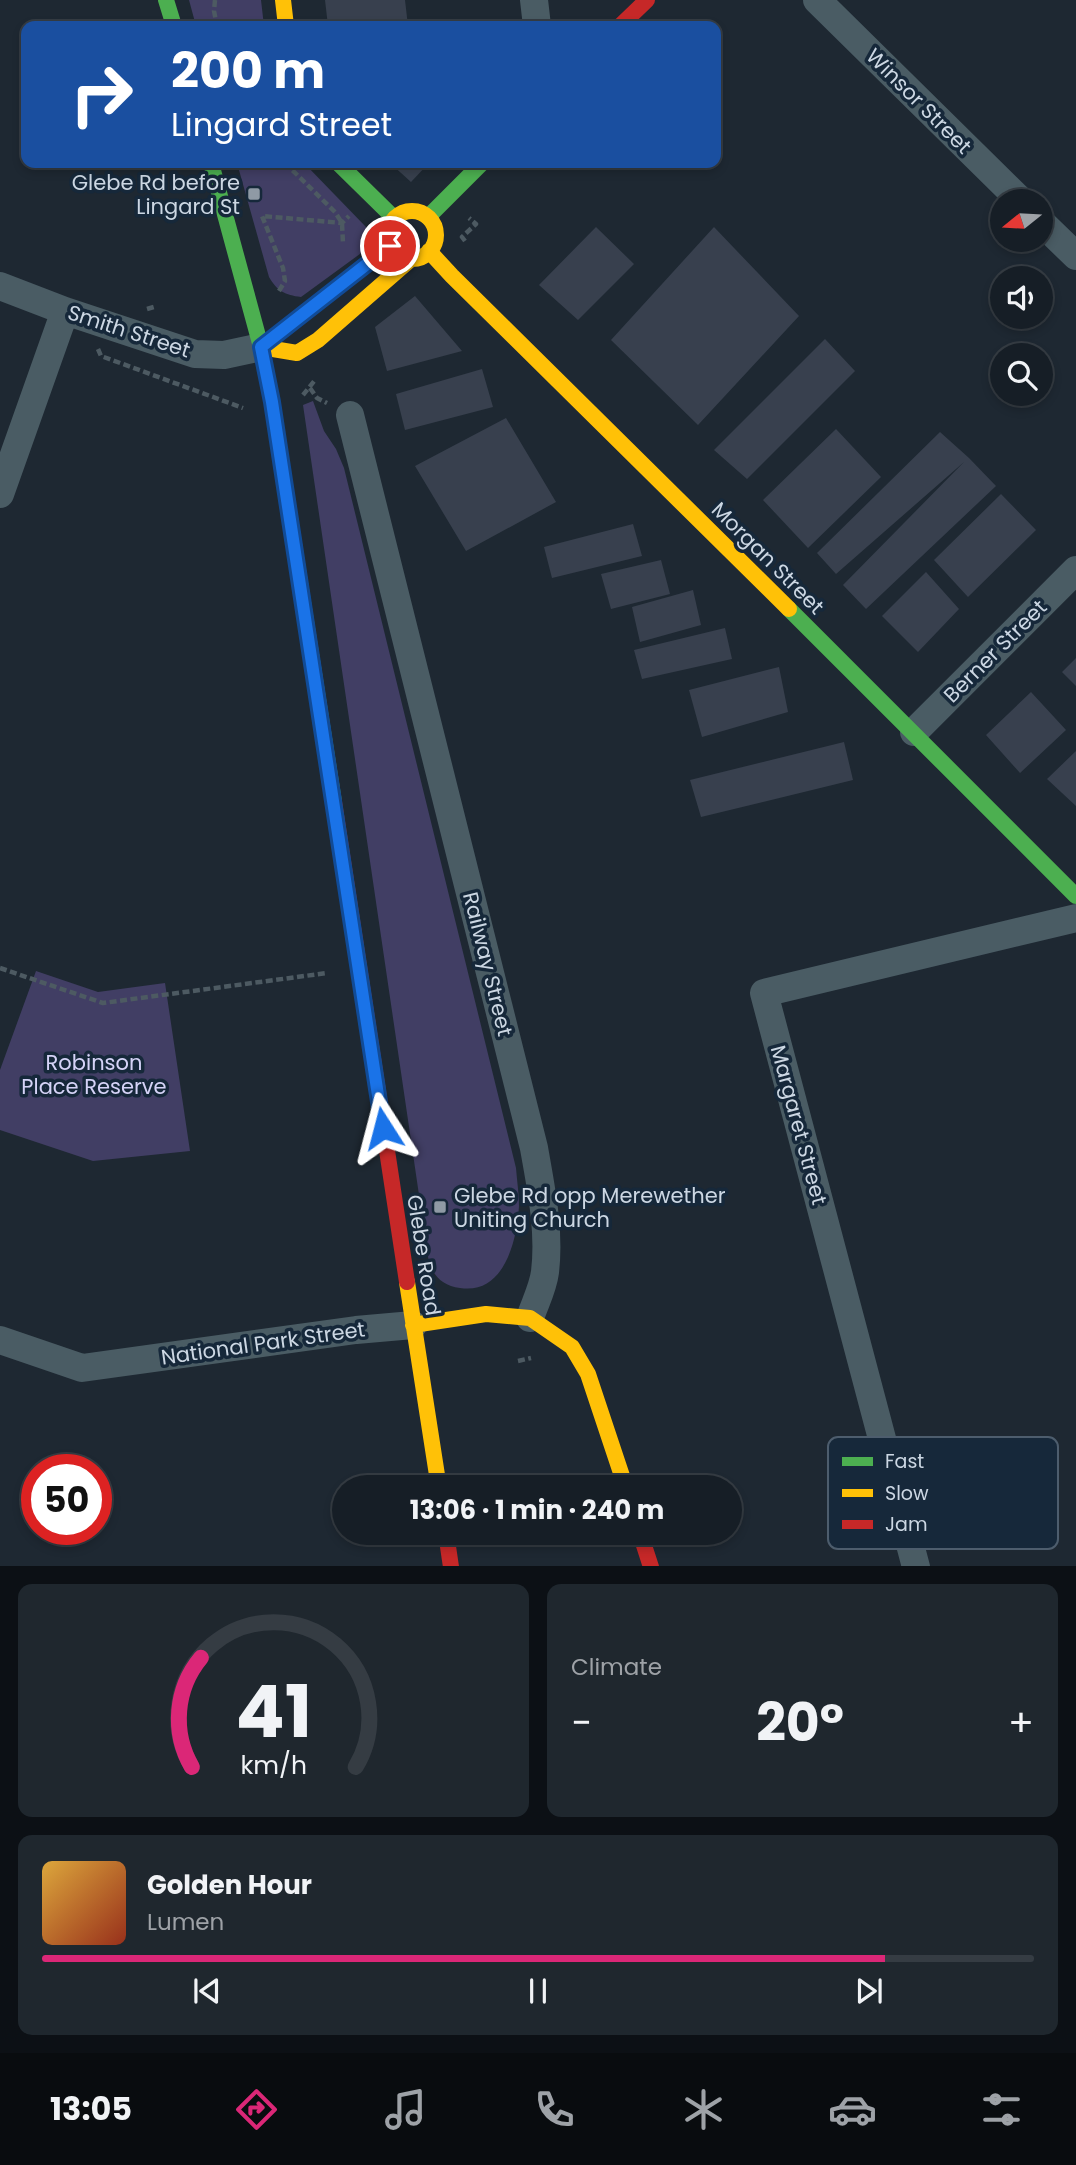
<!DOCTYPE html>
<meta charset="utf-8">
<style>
:root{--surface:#161e26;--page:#1f272e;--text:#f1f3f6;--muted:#9ea2a7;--line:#353c43;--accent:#db2777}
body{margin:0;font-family:Poppins,sans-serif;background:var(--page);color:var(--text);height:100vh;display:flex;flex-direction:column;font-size:26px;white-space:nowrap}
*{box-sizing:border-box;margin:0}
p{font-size:23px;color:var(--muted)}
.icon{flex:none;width:38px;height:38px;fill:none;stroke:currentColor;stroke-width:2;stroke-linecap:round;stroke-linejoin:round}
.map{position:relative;height:1566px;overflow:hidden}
.side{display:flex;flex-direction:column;gap:18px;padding:18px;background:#0c1015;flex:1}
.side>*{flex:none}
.banner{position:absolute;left:21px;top:21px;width:700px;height:147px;border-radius:14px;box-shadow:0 4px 10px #0003,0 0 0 2px var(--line);background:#1a4fa0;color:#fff;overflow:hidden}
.needle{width:46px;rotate:252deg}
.tools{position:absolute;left:990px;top:189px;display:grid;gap:14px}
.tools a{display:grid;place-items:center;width:63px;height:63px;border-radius:50%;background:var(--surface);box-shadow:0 4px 10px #0003,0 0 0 2px var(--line);font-size:35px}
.speed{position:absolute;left:21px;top:1454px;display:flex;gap:14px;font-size:35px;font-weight:700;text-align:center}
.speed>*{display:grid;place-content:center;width:91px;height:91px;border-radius:50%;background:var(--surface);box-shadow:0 4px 10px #0003,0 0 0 2px var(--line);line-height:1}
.speed .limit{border:10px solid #d22;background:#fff;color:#111}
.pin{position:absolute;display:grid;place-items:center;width:60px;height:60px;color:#fff;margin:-30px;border:4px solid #fff;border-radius:50%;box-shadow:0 2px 7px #0007}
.me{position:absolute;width:77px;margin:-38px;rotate:351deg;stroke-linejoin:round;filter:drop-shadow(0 0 5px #0008)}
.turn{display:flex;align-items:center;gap:24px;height:147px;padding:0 35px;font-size:32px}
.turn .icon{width:91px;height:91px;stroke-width:2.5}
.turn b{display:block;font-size:49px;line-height:60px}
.big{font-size:52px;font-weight:700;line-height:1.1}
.side .widget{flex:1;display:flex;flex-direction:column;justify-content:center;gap:10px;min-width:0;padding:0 24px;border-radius:14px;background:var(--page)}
.side .dial{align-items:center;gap:0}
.dial svg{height:182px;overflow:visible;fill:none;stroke:var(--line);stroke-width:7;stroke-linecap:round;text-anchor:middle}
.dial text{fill:var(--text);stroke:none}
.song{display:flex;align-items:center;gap:21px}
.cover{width:84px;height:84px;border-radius:10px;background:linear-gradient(135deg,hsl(40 70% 55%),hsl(10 70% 35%))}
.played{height:7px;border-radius:4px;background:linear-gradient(90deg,var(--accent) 85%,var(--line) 85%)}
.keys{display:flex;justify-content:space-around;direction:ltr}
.heat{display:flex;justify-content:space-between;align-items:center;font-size:38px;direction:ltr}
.side .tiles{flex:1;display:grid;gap:18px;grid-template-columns:1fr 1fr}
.widget:last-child{grid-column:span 2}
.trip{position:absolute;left:332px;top:1475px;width:410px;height:70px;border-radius:35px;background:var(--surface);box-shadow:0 4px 10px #0003,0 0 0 2px var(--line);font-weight:700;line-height:70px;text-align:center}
.tab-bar{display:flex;height:112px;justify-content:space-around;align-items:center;background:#090c0f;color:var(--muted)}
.tab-bar .icon{width:49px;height:49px}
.tab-bar .selected{color:var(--accent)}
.tab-bar b{font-size:32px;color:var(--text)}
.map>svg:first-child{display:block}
</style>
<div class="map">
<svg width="1076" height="1567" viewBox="0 0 1076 1567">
<rect width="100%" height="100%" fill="#1e2832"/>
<!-- green -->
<path fill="#413e64" d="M189,0h72l3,26h-68z
M237,163h67l62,64 3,15 -5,9 -63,46c-16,-2 -24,-6 -32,-20z
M313,401l11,30 12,18 8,19 172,700c1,13 3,26 3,38 -2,35 -15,89 -59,82 -16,-2 -25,-10 -31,-25l-126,-858z
M36,971l62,21 67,-9 25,168 -97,10 -93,-31v-60z"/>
<!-- building -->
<path fill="#38404e" d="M325,0h80l3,26h-80z
M390,163h39l-18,19z
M596,227l38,37 -56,56 -39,-35z
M714,227l85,89 -101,109 -87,-85z
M415,296l47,55 -75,20 -12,-44z
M825,339l30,32 -108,108 -33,-29z
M482,369l11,38 -88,23 -9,-36z
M506,418l50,84 -90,49 -51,-85z
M836,429l45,48 -73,71 -45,-48z
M940,432l29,26 27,28 -130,123 -23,-24 121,-123 -128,112 -19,-21z
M1001,494l35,36 -68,67 -34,-37z
M633,524l9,32 -90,22 -8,-31z
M661,560l9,34 -59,15 -10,-35z
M926,572l33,37 -41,43 -36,-36z
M693,590l8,35 -61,17 -8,-35z
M725,628l7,31 -90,20 -8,-29z
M1076,658v28l-14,-14z
M779,667l9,45 -86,25 -13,-47z
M1031,692l35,38 -46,43 -34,-38z
M844,742l9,38 -152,37 -11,-37z
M1076,751v55l-29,-27z"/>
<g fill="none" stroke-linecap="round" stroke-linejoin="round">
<!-- path -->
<path stroke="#4d5a62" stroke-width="4.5" stroke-dasharray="7 3.5" stroke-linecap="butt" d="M215,0l-1,11 3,15
M285,163l50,49 7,11 1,21
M465,241l-3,-4 14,-13 -7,-6
M279,291l6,-10 -2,-13 -21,-52 80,7 7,-7
M147,309l10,-3
M98,349l3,7 142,52
M310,388l7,10 10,5
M303,395l12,-15
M0,968l103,35 224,-30
M518,1361l13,-3"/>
<!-- street -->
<path stroke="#4a5c64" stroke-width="28" d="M534,0l3,26
M817,0l204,201
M1041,222l35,34
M0,286l65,25 130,43 29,1 37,-8
M350,415l184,733c7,40 16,82 11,124 -2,16 -10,31 -15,46
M0,494l65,-183
M914,732l162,-162
M0,1340l82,28 274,-38 57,-5
M916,1567l-152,-574 312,-75"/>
<!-- fast -->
<path stroke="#4caf50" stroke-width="16" d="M166,0l8,26
M211,163l50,184 11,55 62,400
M338,163l56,55
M428,217l54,-54
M789,609l287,287"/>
<!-- slow -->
<path stroke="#ffc107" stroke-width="16" d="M283,0l3,26
M388 235a24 24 0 1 1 48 0a24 24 0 1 1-48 0Z
M429,251l23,25 337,333
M261,347l36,6 21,-13 93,-81
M407,1282l32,206
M413,1325l73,-11 44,4 42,29 16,27 38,114"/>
<!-- jam -->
<path stroke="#c62828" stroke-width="16" d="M620,26l27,-26
M261,347l106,-83
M334,802l73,480
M446,1533l5,34
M640,1533l11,34"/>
</g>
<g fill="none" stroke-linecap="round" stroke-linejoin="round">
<defs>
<path id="route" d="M383,1128l-111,-726 -11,-55 129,-101"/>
</defs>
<!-- route casing -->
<use href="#route" stroke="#114b97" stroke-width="18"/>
<!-- route -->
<use href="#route" stroke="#1a73e8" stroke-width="12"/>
</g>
<!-- markers -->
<g fill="#8f9aa5" stroke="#16283a" stroke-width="2.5">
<rect x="247" y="187" width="14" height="14" rx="3.5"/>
<rect x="433" y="1200" width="14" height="14" rx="3.5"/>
</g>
<g text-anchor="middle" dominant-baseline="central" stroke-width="7" stroke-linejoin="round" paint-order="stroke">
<!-- street labels -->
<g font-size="21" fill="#ccd7e3" stroke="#16283a">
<text transform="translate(919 101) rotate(45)">Winsor Street</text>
<text transform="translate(129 331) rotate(18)">Smith Street</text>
<text transform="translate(768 558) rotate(45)">Morgan Street</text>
<text transform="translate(995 651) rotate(-45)">Berner Street</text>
<text transform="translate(488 964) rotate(76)">Railway Street</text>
<text transform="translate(799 1125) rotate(75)">Margaret Street</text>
<text transform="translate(424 1255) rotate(81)">Glebe Road</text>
<text transform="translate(263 1343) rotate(-8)">National Park Street</text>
</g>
<!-- poi labels -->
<g font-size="21" fill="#ccd7e3" stroke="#16283a" text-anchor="end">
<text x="240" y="182">Glebe Rd before<tspan x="240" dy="24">Lingard St</tspan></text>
<text x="454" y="1195" text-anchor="start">Glebe Rd opp Merewether<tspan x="454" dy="24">Uniting Church</tspan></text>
</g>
<!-- park labels -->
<g font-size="21" fill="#d5d3f7" stroke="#16283a">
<text x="94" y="1062">Robinson<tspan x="94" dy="24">Place Reserve</tspan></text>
</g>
</g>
<!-- legend -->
<rect x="828" y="1437" width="230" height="112" rx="10" fill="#16283a" stroke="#4d5d6d" stroke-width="2"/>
<rect x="842" y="1457" width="31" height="9" fill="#4caf50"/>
<rect x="842" y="1489" width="31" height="8" fill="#ffc107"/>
<rect x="842" y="1520" width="31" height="9" fill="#c62828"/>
<g font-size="19" fill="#ccd7e3">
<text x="885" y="1468">Fast</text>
<text x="885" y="1500">Slow</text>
<text x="885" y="1531">Jam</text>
</g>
</svg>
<div class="tools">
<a><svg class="needle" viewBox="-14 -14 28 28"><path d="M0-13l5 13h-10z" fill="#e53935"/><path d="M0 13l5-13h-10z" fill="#9ea2a7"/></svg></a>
<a><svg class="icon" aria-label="sound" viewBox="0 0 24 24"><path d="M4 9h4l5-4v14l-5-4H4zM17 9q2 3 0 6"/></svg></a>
<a><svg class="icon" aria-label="search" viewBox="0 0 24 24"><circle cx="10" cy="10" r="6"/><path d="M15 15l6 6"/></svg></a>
</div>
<div class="speed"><div class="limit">50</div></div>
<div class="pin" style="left:390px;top:246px;background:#d93025"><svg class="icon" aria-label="arrive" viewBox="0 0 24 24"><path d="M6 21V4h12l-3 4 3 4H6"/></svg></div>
<svg class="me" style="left:383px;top:1128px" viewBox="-20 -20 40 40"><path d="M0-17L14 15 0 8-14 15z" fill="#1a73e8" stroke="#fff" stroke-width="4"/></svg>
<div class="trip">13:06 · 1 min · 240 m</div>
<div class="banner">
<div class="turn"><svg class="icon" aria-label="right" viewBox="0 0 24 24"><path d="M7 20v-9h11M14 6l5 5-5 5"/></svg><div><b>200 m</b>Lingard Street</div></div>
</div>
</div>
<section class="side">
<div class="tiles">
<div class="widget dial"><svg viewBox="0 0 100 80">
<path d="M14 69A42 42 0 1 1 86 69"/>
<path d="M14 69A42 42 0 0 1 18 21" stroke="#db2777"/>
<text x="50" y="56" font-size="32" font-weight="700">41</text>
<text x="50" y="72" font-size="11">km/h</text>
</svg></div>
<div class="widget"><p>Climate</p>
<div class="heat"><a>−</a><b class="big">20°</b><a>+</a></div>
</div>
<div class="widget">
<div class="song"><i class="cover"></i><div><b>Golden Hour</b><p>Lumen</p></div></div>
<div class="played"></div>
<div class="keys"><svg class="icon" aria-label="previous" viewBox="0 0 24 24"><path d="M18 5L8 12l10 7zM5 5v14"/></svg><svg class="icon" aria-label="pause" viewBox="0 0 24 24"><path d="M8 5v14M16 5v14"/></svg><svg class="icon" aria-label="next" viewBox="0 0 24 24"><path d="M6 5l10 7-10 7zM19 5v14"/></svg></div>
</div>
</div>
</section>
<nav class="tab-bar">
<b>13:05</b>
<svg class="icon selected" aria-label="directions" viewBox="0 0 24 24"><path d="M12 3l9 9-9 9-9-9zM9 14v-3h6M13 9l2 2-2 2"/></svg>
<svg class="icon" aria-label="music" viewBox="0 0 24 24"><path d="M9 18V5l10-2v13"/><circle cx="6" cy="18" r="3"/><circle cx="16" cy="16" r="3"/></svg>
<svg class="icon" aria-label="phone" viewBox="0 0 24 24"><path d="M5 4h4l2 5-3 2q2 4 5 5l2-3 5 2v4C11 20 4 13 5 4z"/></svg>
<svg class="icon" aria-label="climate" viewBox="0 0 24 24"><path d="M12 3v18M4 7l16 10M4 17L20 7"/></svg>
<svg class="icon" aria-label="car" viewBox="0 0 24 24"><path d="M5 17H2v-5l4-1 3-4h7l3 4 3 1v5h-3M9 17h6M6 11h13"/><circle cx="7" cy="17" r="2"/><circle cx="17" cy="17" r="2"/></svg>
<svg class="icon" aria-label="filters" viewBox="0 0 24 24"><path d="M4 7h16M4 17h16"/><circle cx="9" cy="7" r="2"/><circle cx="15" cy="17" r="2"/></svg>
</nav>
